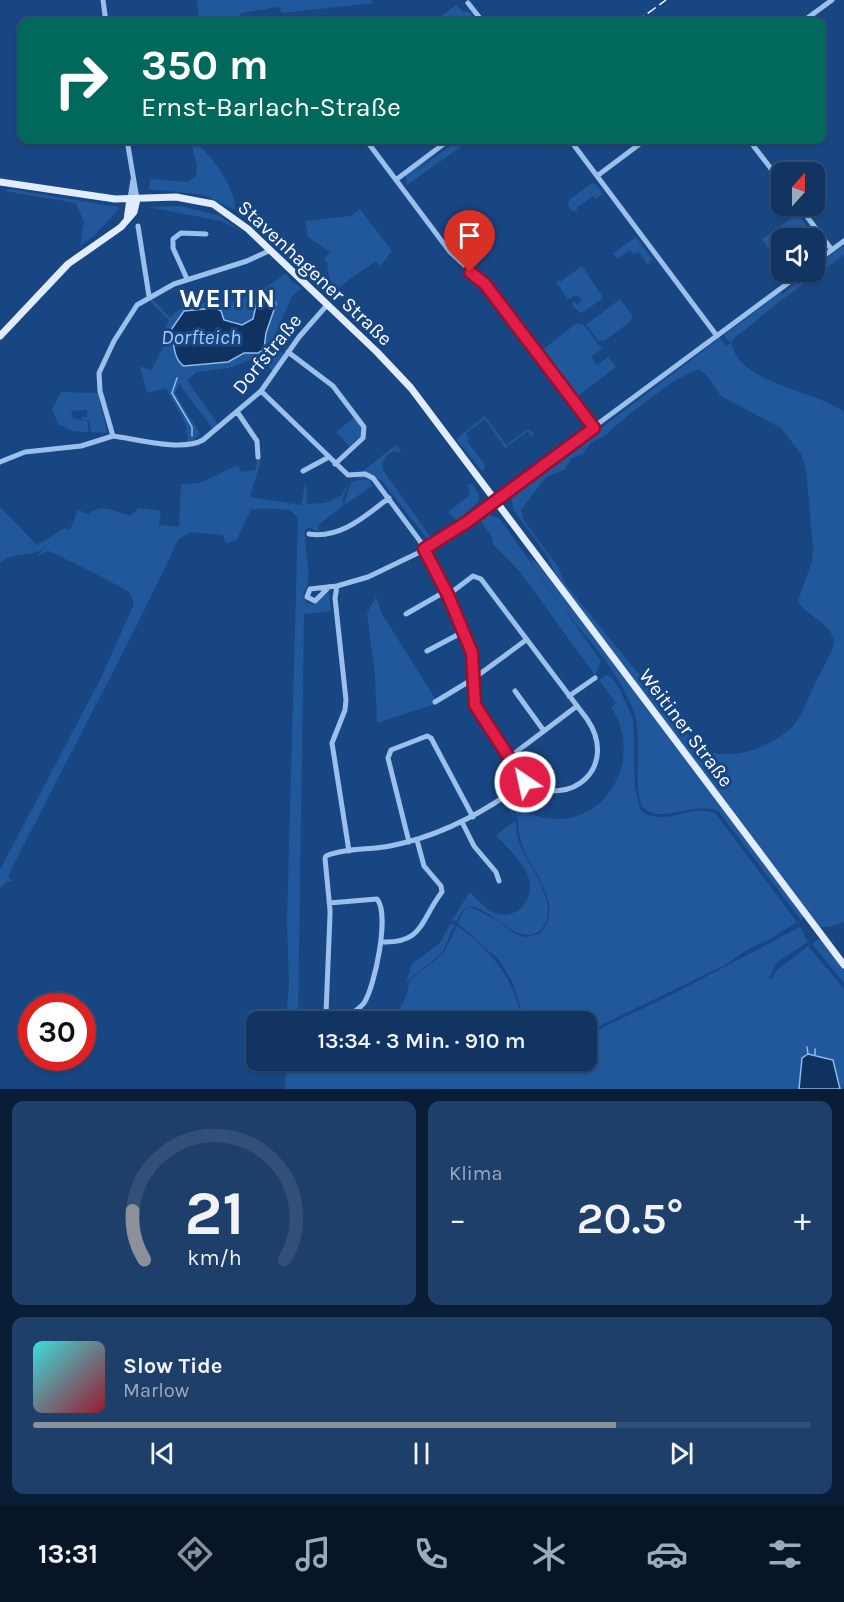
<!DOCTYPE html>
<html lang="de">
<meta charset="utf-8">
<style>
:root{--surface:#123462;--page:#1f3f6b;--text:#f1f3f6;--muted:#9caabe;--line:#314f77;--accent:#8c9099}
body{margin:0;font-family:Karla,sans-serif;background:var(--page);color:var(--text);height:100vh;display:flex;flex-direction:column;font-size:22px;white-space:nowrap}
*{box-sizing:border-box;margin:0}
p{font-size:20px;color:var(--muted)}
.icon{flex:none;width:33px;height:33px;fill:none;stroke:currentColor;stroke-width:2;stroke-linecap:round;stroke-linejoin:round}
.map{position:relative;height:1089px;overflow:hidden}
.panel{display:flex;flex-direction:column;gap:12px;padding:12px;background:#0a1d36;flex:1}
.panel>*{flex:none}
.guide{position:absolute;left:18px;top:18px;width:808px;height:126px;border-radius:12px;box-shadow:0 2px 4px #0004,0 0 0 2px var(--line);background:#00695c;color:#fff;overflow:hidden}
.needle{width:39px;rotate:21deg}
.fabs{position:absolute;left:771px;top:162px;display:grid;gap:12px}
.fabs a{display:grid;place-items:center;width:54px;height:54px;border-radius:12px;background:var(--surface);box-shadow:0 2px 4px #0004,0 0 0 2px var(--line);font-size:30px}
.speed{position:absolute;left:18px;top:993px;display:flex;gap:12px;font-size:30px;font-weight:700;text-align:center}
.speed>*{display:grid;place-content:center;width:78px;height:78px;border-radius:50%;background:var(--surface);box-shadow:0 2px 4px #0004,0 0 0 2px var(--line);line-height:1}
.speed .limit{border:9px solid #d22;background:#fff;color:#111}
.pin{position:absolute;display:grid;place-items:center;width:51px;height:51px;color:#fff;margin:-62px -26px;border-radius:50% 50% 50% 0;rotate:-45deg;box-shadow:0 0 6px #0007}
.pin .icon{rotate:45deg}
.me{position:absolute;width:66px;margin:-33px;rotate:326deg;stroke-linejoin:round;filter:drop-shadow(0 0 4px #0008)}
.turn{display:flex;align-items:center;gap:21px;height:126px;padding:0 24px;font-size:27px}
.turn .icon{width:78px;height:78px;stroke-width:2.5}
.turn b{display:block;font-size:42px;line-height:51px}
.big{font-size:45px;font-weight:600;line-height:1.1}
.panel .widget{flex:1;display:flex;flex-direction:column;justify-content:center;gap:9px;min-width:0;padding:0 21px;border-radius:12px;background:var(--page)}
.panel .dial{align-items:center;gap:0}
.dial svg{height:156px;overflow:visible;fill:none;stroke:var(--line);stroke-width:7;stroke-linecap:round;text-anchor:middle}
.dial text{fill:var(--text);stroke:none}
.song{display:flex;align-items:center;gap:18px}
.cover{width:72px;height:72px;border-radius:9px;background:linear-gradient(135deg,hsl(180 70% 55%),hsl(350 70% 35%))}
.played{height:6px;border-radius:3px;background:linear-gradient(90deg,var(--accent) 75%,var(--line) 75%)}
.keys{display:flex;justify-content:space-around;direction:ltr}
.heat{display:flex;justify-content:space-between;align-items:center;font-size:33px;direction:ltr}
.panel .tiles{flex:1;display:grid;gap:12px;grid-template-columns:1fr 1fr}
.widget:last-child{grid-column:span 2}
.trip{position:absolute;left:246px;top:1011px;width:351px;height:60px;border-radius:12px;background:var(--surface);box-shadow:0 2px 4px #0004,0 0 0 2px var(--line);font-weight:600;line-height:60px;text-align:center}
.menu{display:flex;height:96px;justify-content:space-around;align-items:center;background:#071527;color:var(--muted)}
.menu .icon{width:42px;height:42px}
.menu .active{color:var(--accent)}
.menu b{font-size:27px;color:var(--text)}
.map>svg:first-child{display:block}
</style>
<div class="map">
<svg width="844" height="1089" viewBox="0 0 844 1089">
<rect width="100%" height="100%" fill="#184683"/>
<!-- green -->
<path fill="#21589c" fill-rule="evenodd" d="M197,0h175l1,3 -91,10 -4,-6 -37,6 -4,5 -37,4z
M456,5l7,7h7l5,10h-42z
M190,140c18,7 48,52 45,70l-31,-15 -55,-6 1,-10 37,3 9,-6 1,-11z
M458,140h12l-63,45 -1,-10 29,-20 -25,21z
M592,183l4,1 6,10 -7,5 -2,-3 -17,12 2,3h-6l-4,-6 1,-5z
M9,189l109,18v3l-24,26 -14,10 4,-24 -8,-19 -71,-12z
M180,206l38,9 26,18 -23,-12 -73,-14z
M360,209l32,42 -12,15 -4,-5 -40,28 -7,-9 -2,-18 -3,-3 6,-7 -22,-15 -3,-16 46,-5z
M798,214l24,34 -7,7 -1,-17h-32l-1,28 -19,-27z
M636,237l16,22 -4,6 -9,-13 -5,2 -4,-4 -13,9 -4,-6z
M844,245v10c-31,23 -64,44 -93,70 -7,7 -14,8 -20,18 10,42 81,46 113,69v510l-15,5h-10l-262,-348 -9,-22 -35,-48 -2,-13 209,-158 6,9 5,-4 -7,-8 56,-42 3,1 25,-22h6l1,-5zM698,369l7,4 16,23 60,32 20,26 5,15 7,77 -1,15 -14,40c9,15 29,20 36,38 0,13 -10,27 -16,38 -8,15 -14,37 -26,50 -23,22 -66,37 -94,20l-132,-162 -10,-21 -33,-45 -2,-9 25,-33 18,-7 8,-12 11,-4 8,-11 16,-9 22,-20 45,-33z
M582,266l20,30 -1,4 -20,13 -8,-6v-7l4,5 5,-4 -5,-6 -9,4 -12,-17 2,-2 2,2z
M286,273l6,9 10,6 -10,8 -18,41 15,12 -8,-3 -2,4 6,5 -12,16 -16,-14 -28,11 -32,4 -10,8 32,46 -5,4 -35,-46 -4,9 25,41 -6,5 2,2 -8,2 -2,-18 -20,-37 -19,5 -7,-27 11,5 13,-26 -3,-14 3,-1 5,-10 -21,-21h4l18,19c25,-26 40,-8 66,-17 18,-6 36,-16 50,-28z
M620,299l12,16 -1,6 -27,20h-5l-13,-16z
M577,323l6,1 19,25 -11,8 6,8 11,-8 8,10 -38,29 2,4 -2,1 -36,-51z
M61,392l37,1 9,40 -16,-1 -2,-11 -7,-1v-3h5v-7l-16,1 2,7 15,4v10l-15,-1 -15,-7 -6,-15z
M485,416l21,29 22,-16 6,5 -3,2 -3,-5 -23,17 -20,-29 -19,14 3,6 -2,2 18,24 -2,7 -27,-33z
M354,417l9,11 -1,7 -13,11 -12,-14z
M396,445l6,8 -8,-2c-9,3 -13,10 -11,19l48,68 -3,2 -46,-59 -20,-9z
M257,458h3v5l-10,34 51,8 5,-24 1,23 18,-1 17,-8 8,-16 -7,19v8l-25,19 1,8 -10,-6 -4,3c-1,17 5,34 3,52 -1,9 -9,12 -1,21l7,1 15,-12 2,19 -27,3 -6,402h7l-2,5h-17l3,-38 -2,-62 11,-403 -8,-8 -28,-2 -11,2 -14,29 -11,5 -3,-9 -33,-3 -12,8 -37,77 -127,247 -6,14 6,3h-7l-7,8v-19l102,-194 32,-72c-2,-5 -2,-9 -7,-13 -4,-4 -75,-39 -79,-40l-12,6 9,-9c-18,12 -28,1 -45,15v-56l37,38 28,-17 5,2 8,-20 10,4c14,-11 26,-3 42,2l9,-8 22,3 -2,14 20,2 2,-43 19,-1 38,-18 3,7 15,-2z
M364,476l10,5h-4l2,5 -28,19 7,-23 13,-3 6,2 -4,-3 -13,1z
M472,484l7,11v6l-22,20 -9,-9 22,-17 -2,-10z
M489,515l10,3 102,143 -6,14 -75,-103 -27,-28 -1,-7 -11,-16z
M529,557l10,8 32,42 232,309v3l-2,1 -82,-108c-22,-13 -56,13 -76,-4 -12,-22 2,-69 -10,-99 -21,-55 -78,-100 -104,-152z
M376,597l6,17 56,89 -61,20 -2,-48 -8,-62z
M606,675l4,1 9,12 14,31 2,68 5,23c22,19 54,-8 76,4l81,108 -30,19 -17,7 -25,17 -138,67 -1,-10 -61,-1 -13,-40 -12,-20 -42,-38 6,-13 7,-3 25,13 19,14 11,3 13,-3c28,-27 -8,-63 -17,-89 -6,-19 0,-27 -14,-44 11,5 22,15 37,17 62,11 100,-62 66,-111l5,-4 -17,-23z
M507,802c14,20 6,25 13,43 9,22 40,58 23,82 -3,5 -9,8 -15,8 -19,0 -37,-25 -57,-29l-8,4 -7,11 -4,-1 18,-28c8,8 15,17 25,21 21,9 40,-15 34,-34 -4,-16 -23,-32 -33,-44l20,-15 -11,-16z
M451,923l3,3 -12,27 -36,29 6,-18 28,-21z
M457,926c34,23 58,54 65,95h-129l13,-24 4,-17 33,-26z
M800,927l8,15 -31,20 -8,16 3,1 4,-8 32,-25 36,43v100h-559l1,-28 239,-1 1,7 1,-6 59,-1 1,-25 88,-42z
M817,940h5l22,30v13l-32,-39z"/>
<!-- water -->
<path fill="#0f3260" stroke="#8ebaef" stroke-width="1.5" d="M269,296l6,4 1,4 -10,29 -2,16 -6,4h-14l-16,9 -44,4c-11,-6 -10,-25 -13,-36l13,-19 31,-3 6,3 3,9 18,5 11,-6 4,-18z
M808,1054l25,6 7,29h-41l3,-31z"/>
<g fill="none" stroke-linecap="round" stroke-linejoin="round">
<!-- stream -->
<path stroke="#8ebaef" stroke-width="1.5" d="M177,378l-5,15 20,34v9
M807,1047l1,7
M815,1055v-6"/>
<!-- minor -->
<path stroke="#9cc0ec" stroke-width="5" d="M103,0l3,22
M468,3l15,19
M651,22l5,-3 5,3
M802,22l30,-22
M127,140l10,59
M366,140l84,112 35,32 109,144
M570,140l147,196
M749,140l33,43
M597,176l48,-36
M397,179l52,-39
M130,199l3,-19
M799,206l33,44
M138,226l11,70
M271,250l-24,11 -73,23 -37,21 -23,36 -15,32 1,18 13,45c24,3 69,16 90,4l58,-49 38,-54 29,-33
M814,263l30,-22
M187,279l-14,-31v-9l8,-6 25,1
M288,352l45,34 31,41 -1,11 -28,26
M261,391l87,84 17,-1 8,4 47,63 28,54 25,63v43l52,81c47,28 94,-16 62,-63l-106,-140 -8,-3 -25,19
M238,413l19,28 1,16
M0,462l25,-10 56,-6 32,-10
M303,471l26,-14
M309,534c32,5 56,-18 80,-36
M337,586l-2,12 11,102 -1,10 -13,33 17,108
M329,587l-14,14 -8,-4 3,-8 27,-3 31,-9 50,-24 39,-25 346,-256
M406,614l40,-23
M427,651l36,-19
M569,696l26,-18
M435,702l38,-23 53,-39
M544,731l33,-25
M508,758l36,-27 -29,-40
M462,822l12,24 22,26 3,9
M409,842l-21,-84 3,-8 36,-14 4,2 42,79
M329,903l48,-4c13,15 -2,87 -13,104 -8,10 -20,14 -32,16l-6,-6 4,-98v-5l-5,-52 1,-2c18,-8 44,-6 64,-10 51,-10 94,-33 135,-64
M381,942c43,2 39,-22 61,-50l-1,-6 -17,-20 -7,-26"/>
<!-- major -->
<path stroke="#e1ecff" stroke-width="7" d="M0,182l115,17 61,-2 37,7 35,25 129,123 34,36 433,577
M127,220l3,-21
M0,336l68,-72 53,-37 13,-15 3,-13"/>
<!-- rail -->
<path stroke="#fff" stroke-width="1.5" stroke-dasharray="10 4.5" stroke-linecap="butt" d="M636,22l30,-22"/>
</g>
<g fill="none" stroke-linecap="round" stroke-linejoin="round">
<defs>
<path id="route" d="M470,272l15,12 109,144 -127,94 -43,27 24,46 24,58 3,52 50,77"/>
</defs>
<!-- route casing -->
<use href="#route" stroke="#92132f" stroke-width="15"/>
<!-- route -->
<use href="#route" stroke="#e11d48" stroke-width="10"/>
</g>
<g text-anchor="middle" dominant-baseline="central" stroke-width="6" stroke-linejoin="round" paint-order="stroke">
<!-- street labels -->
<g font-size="20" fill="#fff" stroke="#184683">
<text transform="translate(315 273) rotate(43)">Stavenhagener Straße</text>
<text transform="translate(267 354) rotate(-51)">Dorfstraße</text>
<text transform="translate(686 728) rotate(53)">Weitiner Straße</text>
</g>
<!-- water labels -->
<g font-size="21" font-style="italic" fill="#a7caf4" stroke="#184683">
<text x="201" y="337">Dorfteich</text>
</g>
<!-- district labels -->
<g font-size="26" font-weight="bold" letter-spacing="1.5" fill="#fff" stroke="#184683">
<text x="228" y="298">WEITIN</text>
</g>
</g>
</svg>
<div class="fabs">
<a><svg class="needle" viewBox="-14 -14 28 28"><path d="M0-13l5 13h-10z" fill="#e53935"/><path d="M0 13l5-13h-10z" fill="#9caabe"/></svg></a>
<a><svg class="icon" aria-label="sound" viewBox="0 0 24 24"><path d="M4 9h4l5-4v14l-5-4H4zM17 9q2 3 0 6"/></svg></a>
</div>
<div class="speed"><div class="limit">30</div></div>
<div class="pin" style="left:470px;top:272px;background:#d93025"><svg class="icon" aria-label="arrive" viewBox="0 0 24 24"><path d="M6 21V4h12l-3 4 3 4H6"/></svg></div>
<svg class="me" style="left:525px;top:782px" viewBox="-20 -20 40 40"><circle r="17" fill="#e11d48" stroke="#fff" stroke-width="3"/><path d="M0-11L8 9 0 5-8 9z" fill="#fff"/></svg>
<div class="trip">13:34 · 3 Min. · 910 m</div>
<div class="guide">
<div class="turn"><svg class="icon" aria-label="right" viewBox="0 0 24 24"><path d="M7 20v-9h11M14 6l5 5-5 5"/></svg><div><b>350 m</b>Ernst-Barlach-Straße</div></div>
</div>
</div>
<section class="panel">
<div class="tiles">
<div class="widget dial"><svg viewBox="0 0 100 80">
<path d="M14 69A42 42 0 1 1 86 69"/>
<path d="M14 69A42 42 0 0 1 8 44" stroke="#8c9099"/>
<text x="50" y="56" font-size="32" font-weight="700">21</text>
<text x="50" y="72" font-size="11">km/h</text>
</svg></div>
<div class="widget"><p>Klima</p>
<div class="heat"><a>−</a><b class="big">20.5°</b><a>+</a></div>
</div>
<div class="widget">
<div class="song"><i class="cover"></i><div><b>Slow Tide</b><p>Marlow</p></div></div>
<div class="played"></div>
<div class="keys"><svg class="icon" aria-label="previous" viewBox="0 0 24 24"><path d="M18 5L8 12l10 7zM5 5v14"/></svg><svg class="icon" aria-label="pause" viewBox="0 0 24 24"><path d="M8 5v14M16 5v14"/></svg><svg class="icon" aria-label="next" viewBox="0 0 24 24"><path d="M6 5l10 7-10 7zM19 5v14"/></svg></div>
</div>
</div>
</section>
<nav class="menu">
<b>13:31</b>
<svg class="icon active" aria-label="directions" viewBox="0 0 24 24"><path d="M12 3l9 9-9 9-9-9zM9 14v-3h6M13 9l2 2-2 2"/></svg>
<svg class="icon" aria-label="music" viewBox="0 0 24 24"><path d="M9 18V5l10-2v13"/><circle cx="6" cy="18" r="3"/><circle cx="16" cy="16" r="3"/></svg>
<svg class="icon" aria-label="phone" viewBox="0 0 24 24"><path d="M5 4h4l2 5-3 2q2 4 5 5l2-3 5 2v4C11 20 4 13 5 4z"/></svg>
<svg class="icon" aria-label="climate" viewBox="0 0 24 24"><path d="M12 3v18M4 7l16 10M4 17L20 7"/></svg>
<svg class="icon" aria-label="car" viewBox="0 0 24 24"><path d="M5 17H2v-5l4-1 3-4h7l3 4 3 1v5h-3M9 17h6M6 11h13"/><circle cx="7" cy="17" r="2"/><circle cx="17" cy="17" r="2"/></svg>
<svg class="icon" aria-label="filters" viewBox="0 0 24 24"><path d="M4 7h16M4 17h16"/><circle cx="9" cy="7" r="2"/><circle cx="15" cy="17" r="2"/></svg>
</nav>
